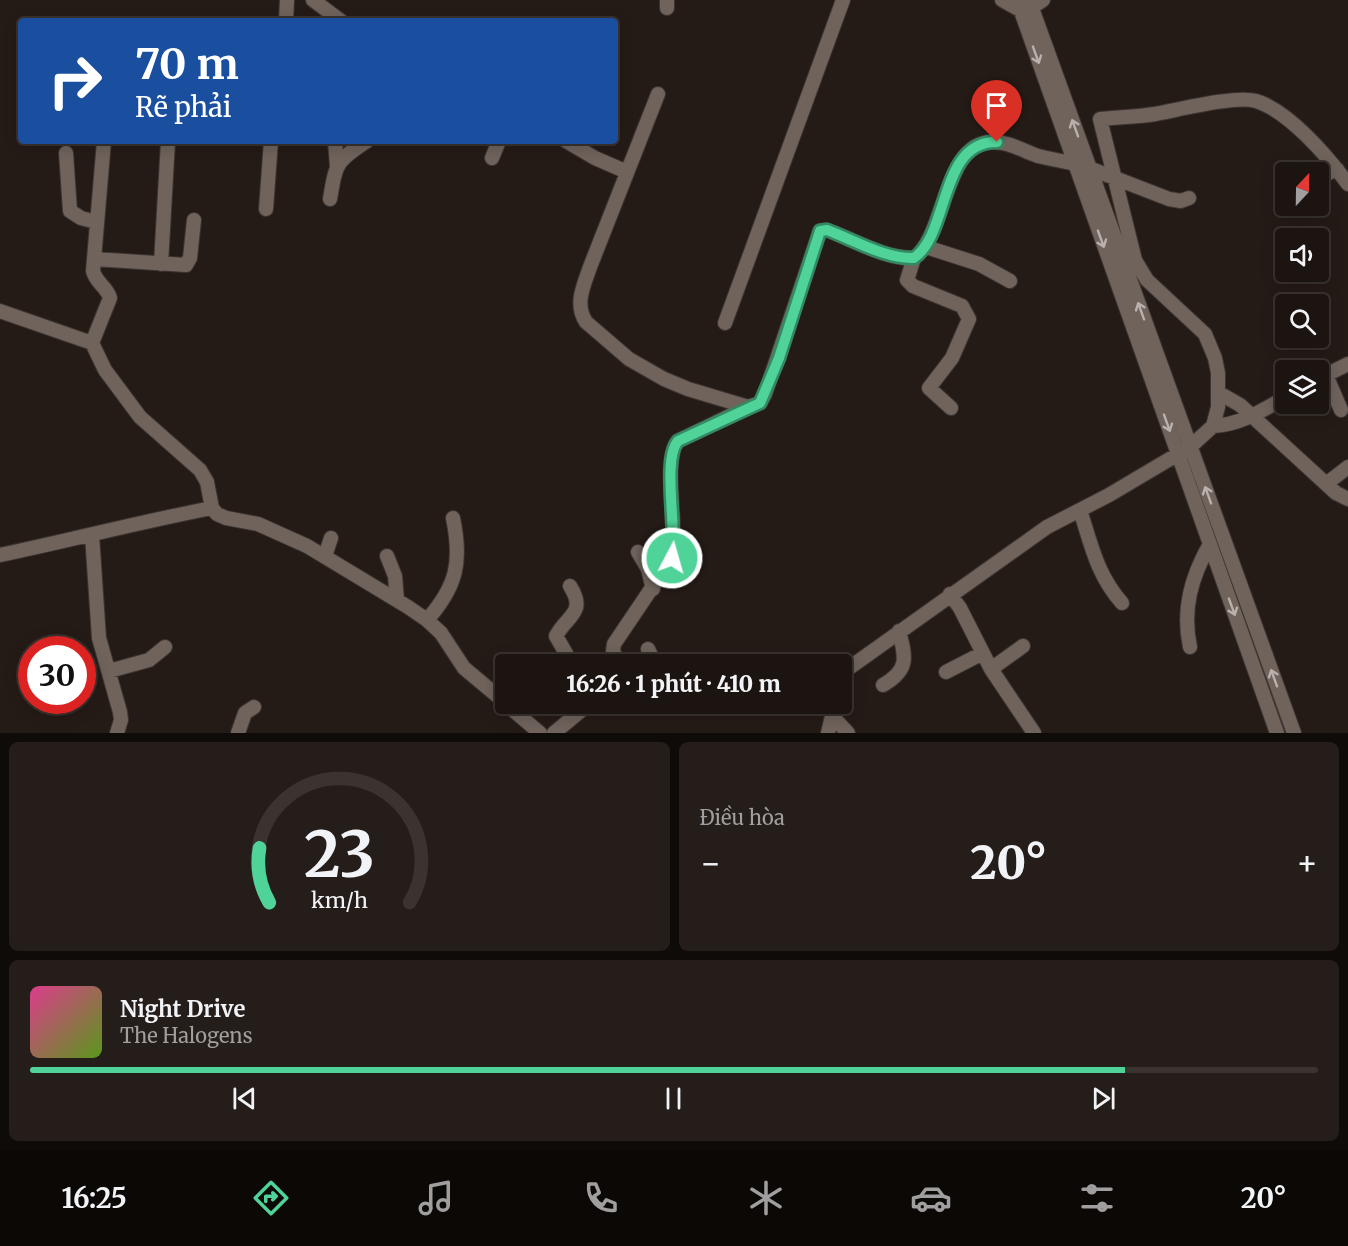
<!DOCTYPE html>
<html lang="vi">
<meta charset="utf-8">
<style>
:root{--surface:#1c1410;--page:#251d19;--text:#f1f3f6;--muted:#a09e9f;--line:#3a3330;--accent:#4fd399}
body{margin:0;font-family:Merriweather,serif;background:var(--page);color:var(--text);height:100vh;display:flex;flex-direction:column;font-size:22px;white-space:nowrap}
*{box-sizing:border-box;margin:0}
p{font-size:20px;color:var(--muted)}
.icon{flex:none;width:33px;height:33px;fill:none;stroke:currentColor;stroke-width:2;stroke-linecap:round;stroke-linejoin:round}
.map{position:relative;height:733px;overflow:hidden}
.drawer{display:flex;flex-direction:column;gap:9px;padding:9px;background:#0f0b09;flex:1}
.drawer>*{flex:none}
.guide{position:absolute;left:18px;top:18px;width:600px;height:126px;border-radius:6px;box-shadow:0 3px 15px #0003,0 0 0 2px var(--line);background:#1a4fa0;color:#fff;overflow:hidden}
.needle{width:39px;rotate:22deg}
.controls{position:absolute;left:1275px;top:162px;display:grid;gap:12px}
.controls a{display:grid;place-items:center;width:54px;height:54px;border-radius:6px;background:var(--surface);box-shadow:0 3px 15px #0003,0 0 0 2px var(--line);font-size:30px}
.speed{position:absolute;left:18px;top:636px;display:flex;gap:12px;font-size:30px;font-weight:700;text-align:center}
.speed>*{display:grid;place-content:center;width:78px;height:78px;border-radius:50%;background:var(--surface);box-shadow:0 3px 15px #0003,0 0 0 2px var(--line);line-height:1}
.speed .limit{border:9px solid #d22;background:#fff;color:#111}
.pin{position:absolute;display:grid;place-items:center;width:51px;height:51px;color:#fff;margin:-62px -26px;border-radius:50% 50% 50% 0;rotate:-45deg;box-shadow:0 0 6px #0007}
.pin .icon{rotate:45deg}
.me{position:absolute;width:66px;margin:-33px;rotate:6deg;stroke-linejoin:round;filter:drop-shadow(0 0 4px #0008)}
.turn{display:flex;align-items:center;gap:21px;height:126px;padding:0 18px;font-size:27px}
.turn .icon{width:78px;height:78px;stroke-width:2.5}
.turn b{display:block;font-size:42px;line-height:51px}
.big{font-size:45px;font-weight:800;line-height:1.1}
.drawer .card{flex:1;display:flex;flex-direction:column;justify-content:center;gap:9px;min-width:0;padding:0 21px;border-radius:9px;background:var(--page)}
.drawer .dial{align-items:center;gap:0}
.dial svg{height:156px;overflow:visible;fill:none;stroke:var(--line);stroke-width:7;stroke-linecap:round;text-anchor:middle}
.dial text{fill:var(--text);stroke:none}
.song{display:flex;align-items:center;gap:18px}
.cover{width:72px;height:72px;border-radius:9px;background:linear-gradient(135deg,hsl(330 70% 55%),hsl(90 70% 35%))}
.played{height:6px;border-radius:3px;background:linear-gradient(90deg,var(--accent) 85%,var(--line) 85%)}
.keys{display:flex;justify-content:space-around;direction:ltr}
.heat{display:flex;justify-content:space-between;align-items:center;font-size:33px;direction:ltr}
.drawer .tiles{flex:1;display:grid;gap:9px;grid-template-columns:1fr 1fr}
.card:last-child{grid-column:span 2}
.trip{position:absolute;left:495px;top:654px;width:357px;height:60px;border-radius:6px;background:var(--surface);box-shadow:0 3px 15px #0003,0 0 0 2px var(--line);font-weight:800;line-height:60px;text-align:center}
.menu{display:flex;height:96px;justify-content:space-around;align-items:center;background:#0b0806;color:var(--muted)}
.menu .icon{width:42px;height:42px}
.menu .current{color:var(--accent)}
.menu b{font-size:27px;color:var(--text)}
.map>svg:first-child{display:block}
</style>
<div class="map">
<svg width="1348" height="733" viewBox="0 0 1348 733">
<rect width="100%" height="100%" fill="#251b16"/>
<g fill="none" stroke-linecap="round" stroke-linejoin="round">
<defs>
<path id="minor" d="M313,0l28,21
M1002,0l18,10
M1017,0l260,733
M1029,0l265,733
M667,8v-8
M1032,10l2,-4 9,-6
M286,21l1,-21
M658,94l-68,173c-6,18 -16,37 -4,55l43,37 35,20 24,10 60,18 12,-4 5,-9 55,-163 7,-1c27,10 58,29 87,28 32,-22 30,-119 80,-116 16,0 29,9 44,14 12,3 25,5 37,8
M104,141l-11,130c3,12 14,16 17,27l-18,45 13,27 35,47 60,53 7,12 5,26 5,6 9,4 32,6 49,22 101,61 19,13 14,13 23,35 42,35
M335,141l2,26
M566,141l29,17 32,14
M66,153l4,58 11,7 15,4
M492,158l7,-17
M1089,168l80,31 12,2 8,-3
M1318,178l19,-9
M330,199c6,-36 6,-38 37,-58
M266,209l5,-68
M926,247l53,17 31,17
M914,258l-7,22 6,6 49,20 7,13 -17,39 -23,30 22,20
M94,259l92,6 4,-7 4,-38
M161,264l7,-123
M0,311l92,32
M725,323l118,-323
M1326,375l15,35
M1318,379l30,-15
M1219,393l21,12 96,88 12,6
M1213,426c27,-1 50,-16 73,-29
M1326,484l22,-17
M1080,510c11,34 17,65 42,93
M92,535l7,103 21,74 1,8 -4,13
M638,552l10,17 5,20
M0,555c71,-15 140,-33 212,-47
M325,556l6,-18
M387,556l8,20 2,24
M570,586c17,27 -3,29 -14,50l16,28
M950,594l10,14 31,61 43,64
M427,620c30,-34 35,-58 26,-102
M1190,647c-8,-37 1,-70 20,-103
M648,649l7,15
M619,664l-6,-13 1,-7 58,-86c6,-29 -10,-99 6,-117l70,-34
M991,669l32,-23
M109,671l40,-11 16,-13
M946,672l37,-19
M842,673l205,-146 62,-32 81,-48 23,-21 5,-19v-34l-3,-15 -10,-24 -58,-54 -12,-20 -35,-141c18,-2 37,-2 55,-5 23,-4 81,-19 101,-13 33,10 72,56 92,83
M883,685c26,-15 23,-27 16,-54
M506,704l34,29
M832,716l16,17
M238,733l7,-20 9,-6
M554,733l30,-25 14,-4
M828,733l4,-17 -1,-12"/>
</defs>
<!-- minor casing -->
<use href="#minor" stroke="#3d3532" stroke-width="16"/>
<!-- minor -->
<use href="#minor" stroke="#6f635c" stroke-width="14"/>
</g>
<!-- one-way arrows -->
<defs><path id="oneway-shaft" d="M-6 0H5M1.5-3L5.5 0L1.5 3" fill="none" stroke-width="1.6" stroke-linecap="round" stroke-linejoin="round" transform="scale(1.5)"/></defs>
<g stroke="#bab1ac">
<use href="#oneway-shaft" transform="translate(1036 55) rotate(70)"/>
<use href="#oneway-shaft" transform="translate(1075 128) rotate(-110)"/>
<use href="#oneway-shaft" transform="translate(1101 239) rotate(70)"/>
<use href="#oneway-shaft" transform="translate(1141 311) rotate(-110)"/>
<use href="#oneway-shaft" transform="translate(1167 423) rotate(70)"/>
<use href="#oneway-shaft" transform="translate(1208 495) rotate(-110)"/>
<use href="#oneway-shaft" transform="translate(1232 607) rotate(70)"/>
<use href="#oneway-shaft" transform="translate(1274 678) rotate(-110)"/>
</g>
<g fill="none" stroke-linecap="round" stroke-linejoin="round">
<defs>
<path id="route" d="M672,558c5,-29 -10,-99 6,-117l82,-38 19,-45 41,-127 7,-1c27,10 58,29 87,28 36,-25 25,-117 83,-116"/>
</defs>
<!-- route casing -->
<use href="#route" stroke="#338963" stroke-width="15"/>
<!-- route -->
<use href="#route" stroke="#4fd399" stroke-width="10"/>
</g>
</svg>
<div class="controls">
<a><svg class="needle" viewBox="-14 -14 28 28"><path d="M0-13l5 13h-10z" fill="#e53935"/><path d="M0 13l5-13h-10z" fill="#a09e9f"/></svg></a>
<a><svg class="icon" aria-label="sound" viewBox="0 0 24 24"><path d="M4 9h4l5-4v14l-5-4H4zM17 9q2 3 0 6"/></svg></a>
<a><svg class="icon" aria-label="search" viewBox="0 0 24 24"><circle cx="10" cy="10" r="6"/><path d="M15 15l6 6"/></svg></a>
<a><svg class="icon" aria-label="layers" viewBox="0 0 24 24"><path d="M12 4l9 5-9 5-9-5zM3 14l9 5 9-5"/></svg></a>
</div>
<div class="speed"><div class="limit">30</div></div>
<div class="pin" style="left:997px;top:142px;background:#d93025"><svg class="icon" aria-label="arrive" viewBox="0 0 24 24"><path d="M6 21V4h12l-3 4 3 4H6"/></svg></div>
<svg class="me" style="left:672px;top:558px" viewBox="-20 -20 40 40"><circle r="17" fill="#4fd399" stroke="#fff" stroke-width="3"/><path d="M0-11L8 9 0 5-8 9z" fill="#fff"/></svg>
<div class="trip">16:26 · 1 phút · 410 m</div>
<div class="guide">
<div class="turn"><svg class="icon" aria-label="right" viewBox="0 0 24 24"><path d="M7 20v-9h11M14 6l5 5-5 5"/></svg><div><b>70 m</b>Rẽ phải</div></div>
</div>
</div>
<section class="drawer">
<div class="tiles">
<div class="card dial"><svg viewBox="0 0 100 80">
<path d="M14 69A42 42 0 1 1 86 69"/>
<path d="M14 69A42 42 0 0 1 9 41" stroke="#4fd399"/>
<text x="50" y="56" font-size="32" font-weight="700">23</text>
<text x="50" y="72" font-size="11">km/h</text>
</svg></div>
<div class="card"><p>Điều hòa</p>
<div class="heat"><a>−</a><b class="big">20°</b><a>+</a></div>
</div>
<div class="card">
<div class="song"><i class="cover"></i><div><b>Night Drive</b><p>The Halogens</p></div></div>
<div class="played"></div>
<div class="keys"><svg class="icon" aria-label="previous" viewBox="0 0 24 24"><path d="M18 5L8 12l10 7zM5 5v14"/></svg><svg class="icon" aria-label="pause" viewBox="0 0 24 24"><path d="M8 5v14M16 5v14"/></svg><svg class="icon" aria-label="next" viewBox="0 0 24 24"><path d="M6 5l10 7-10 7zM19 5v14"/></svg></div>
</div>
</div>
</section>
<nav class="menu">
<b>16:25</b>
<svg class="icon current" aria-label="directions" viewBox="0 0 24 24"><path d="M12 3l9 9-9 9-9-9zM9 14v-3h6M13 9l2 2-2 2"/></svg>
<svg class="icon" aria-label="music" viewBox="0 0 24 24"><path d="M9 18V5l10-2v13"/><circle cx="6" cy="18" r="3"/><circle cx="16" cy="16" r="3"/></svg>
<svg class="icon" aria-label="phone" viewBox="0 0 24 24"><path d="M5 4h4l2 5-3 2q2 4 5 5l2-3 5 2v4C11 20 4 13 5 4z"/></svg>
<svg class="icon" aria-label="climate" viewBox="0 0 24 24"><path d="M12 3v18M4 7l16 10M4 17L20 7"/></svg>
<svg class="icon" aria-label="car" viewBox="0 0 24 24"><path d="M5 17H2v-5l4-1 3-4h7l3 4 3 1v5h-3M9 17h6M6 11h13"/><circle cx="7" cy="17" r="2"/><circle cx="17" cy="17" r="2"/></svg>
<svg class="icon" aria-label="filters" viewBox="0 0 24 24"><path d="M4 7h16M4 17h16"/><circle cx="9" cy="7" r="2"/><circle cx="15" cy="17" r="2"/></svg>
<b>20°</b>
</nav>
